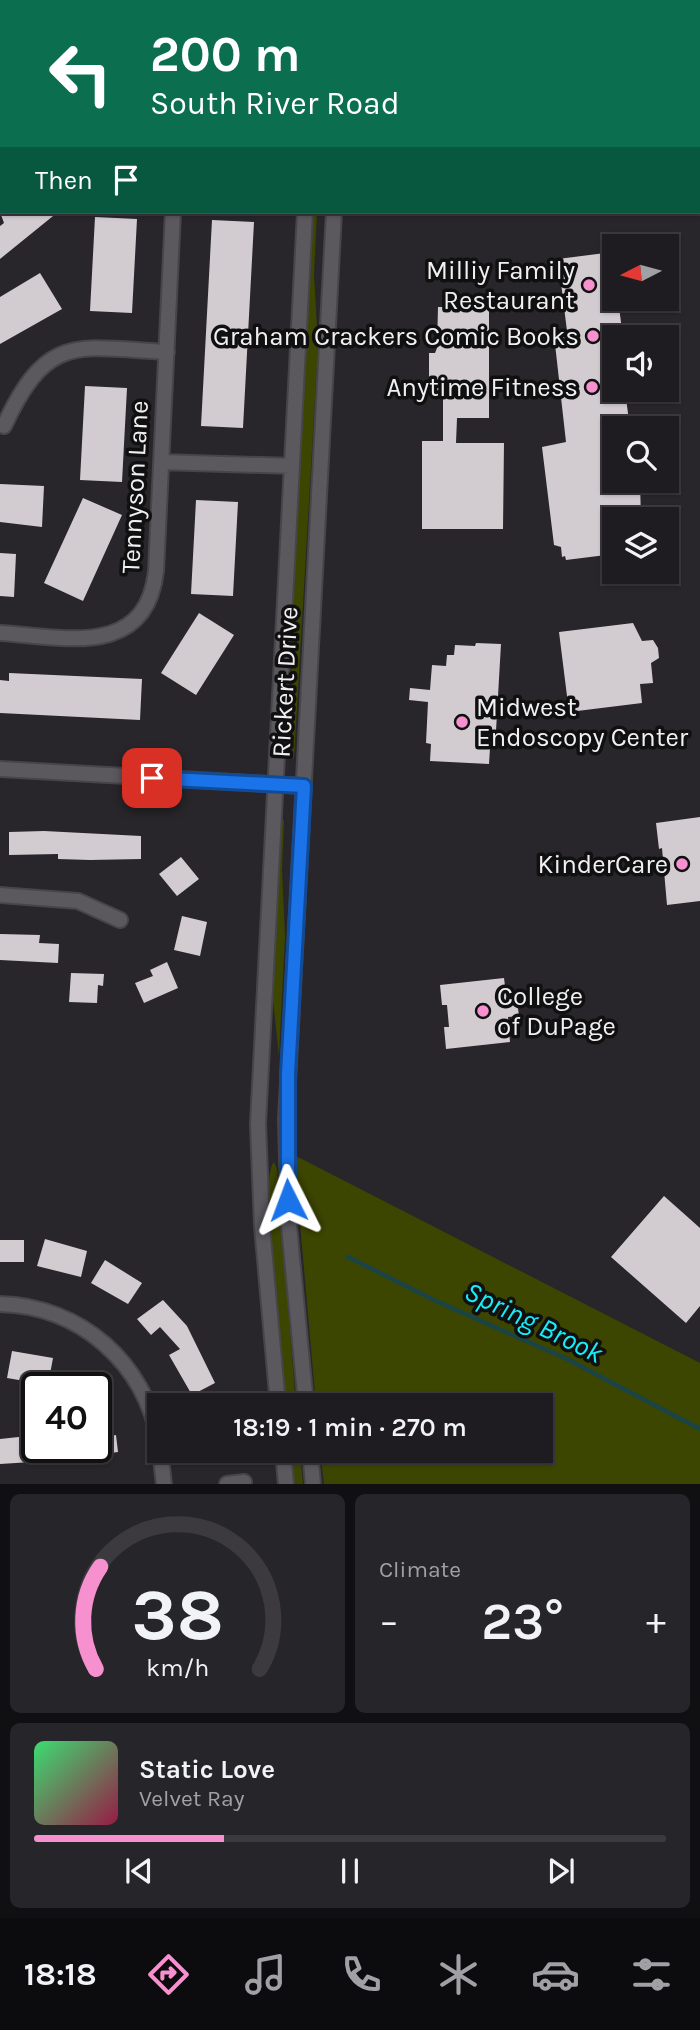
<!DOCTYPE html>
<meta charset="utf-8">
<style>
:root{--surface:#1e1c20;--page:#262529;--text:#f1f3f6;--muted:#a1a1a5;--line:#3c3a3e;--accent:#f790ce}
body{margin:0;font-family:Karla,sans-serif;background:var(--page);color:var(--text);height:100vh;display:flex;flex-direction:column;font-size:26px;white-space:nowrap}
*{box-sizing:border-box;margin:0}
p{font-size:23px;color:var(--muted)}
.icon{flex:none;width:38px;height:38px;fill:none;stroke:currentColor;stroke-width:2;stroke-linecap:round;stroke-linejoin:round}
.map{position:relative;height:1484px;overflow:hidden}
.panel{display:flex;flex-direction:column;gap:10px;padding:10px;background:#100f12;flex:1}
.panel>*{flex:none}
.banner{position:absolute;left:0px;top:0px;width:700px;height:214px;box-shadow:0 2px 5px #0004,0 0 0 2px var(--line);background:#0b6e4f;color:#fff;overflow:hidden}
.needle{width:46px;rotate:264deg}
.buttons{position:absolute;left:602px;top:234px;display:grid;gap:14px}
.buttons a{display:grid;place-items:center;width:77px;height:77px;border-radius:0px;background:var(--surface);box-shadow:0 2px 5px #0004,0 0 0 2px var(--line);font-size:35px}
.speed{position:absolute;left:21px;top:1372px;display:flex;gap:14px;font-size:35px;font-weight:700;text-align:center}
.speed>*{display:grid;place-content:center;width:91px;height:91px;border-radius:50%;background:var(--surface);box-shadow:0 2px 5px #0004,0 0 0 2px var(--line);line-height:1}
.speed .limit{border:4px solid #111;border-radius:10px;background:#fff;color:#111}
.pin{position:absolute;display:grid;place-items:center;width:60px;height:60px;color:#fff;margin:-30px;border-radius:14px;box-shadow:0 4px 10px #0006}
.me{position:absolute;width:77px;margin:-38px;rotate:357deg;stroke-linejoin:round;filter:drop-shadow(0 0 5px #0008)}
.turn{display:flex;align-items:center;gap:24px;height:147px;padding:0 35px;font-size:32px}
.turn .icon{width:91px;height:91px;stroke-width:2.5}
.turn b{display:block;font-size:49px;line-height:60px}
.then{display:flex;align-items:center;height:66px;padding:0 35px;background:#0003;gap:14px;font-size:26px}
.big{font-size:52px;font-weight:600;line-height:1.1}
.panel .card{flex:1;display:flex;flex-direction:column;justify-content:center;gap:10px;min-width:0;padding:0 24px;border-radius:10px;background:var(--page)}
.panel .dial{align-items:center;gap:0}
.dial svg{height:182px;overflow:visible;fill:none;stroke:var(--line);stroke-width:7;stroke-linecap:round;text-anchor:middle}
.dial text{fill:var(--text);stroke:none}
.song{display:flex;align-items:center;gap:21px}
.cover{width:84px;height:84px;border-radius:10px;background:linear-gradient(135deg,hsl(140 70% 55%),hsl(340 70% 35%))}
.played{height:7px;border-radius:4px;background:linear-gradient(90deg,var(--accent) 30%,var(--line) 30%)}
.keys{display:flex;justify-content:space-around;direction:ltr}
.heat{display:flex;justify-content:space-between;align-items:center;font-size:38px;direction:ltr}
.panel .tiles{flex:1;display:grid;gap:10px;grid-template-columns:1fr 1fr}
.card:last-child{grid-column:span 2}
.trip{position:absolute;left:147px;top:1393px;width:406px;height:70px;border-radius:0px;background:var(--surface);box-shadow:0 2px 5px #0004,0 0 0 2px var(--line);font-weight:600;line-height:70px;text-align:center}
.dock{display:flex;height:112px;justify-content:space-around;align-items:center;background:#0c0b0d;color:var(--muted)}
.dock .icon{width:49px;height:49px}
.dock .selected{color:var(--accent)}
.dock b{font-size:32px;color:var(--text)}
.map>svg:first-child{display:block}
</style>
<div class="map">
<svg width="700" height="1484" viewBox="0 0 700 1484">
<rect width="100%" height="100%" fill="#28262a"/>
<!-- green -->
<path fill="#3d4601" d="M313,212h4l-3,62 4,73 -24,411 -3,-2 2,-46 -3,-77z
M281,818l3,3 -2,49 3,67 -6,119 -8,-74z
M294,1155l406,208v121h-376l-4,-33h221v-46h-225z
M274,1162l3,7 19,236h-11c-3,-37 -28,-223 -11,-243z
M290,1451h10l3,33h-10z"/>
<g fill="none" stroke-linecap="round" stroke-linejoin="round">
<!-- stream -->
<path stroke="#1a4446" stroke-width="4.5" d="M348,1257l88,44 131,58 133,70"/>
</g>
<!-- building -->
<path fill="#d2ccd0" d="M0,212h58l-58,47v-33l4,-3z
M95,217l42,2 -5,94 -42,-2z
M212,220l42,2 -11,206 -42,-2z
M613,252l1,47h4l5,39h-9v52h11l5,39h-16v52h26l1,39h-27v34l-48,6 -1,-4 -3,1 -1,-10 -7,-2 -12,-98 24,-5 -12,-107 13,-4 -9,-72z
M40,273l22,36 -62,35v-47z
M438,307h51v111h-32l-1,25h48l-1,86h-81v-88h21v-48l-10,-1v-5h-4v-34h6l2,-5z
M85,386l42,2 -5,94 -42,-2z
M0,484l44,2 -2,41 -42,-5z
M83,498l39,17 -39,86 -39,-18z
M196,500l42,2 -5,94 -42,-2z
M0,553l16,1 -2,43 -14,-1z
M199,613l35,22 -38,60 -35,-22z
M633,623l9,18 11,-1 5,8 1,10 -8,5 2,20 -13,1 2,19 -73,9 -10,-80z
M476,643l25,1 -6,104h-5l-1,16 -59,-3 1,-17 -5,-1 2,-41 -19,-2 1,-12 20,2 2,-25 14,1 1,-11h7l1,-10 20,1z
M9,673l133,6 -2,41 -140,-7v-33l9,1z
M700,817v84l-33,4 -5,-57 -3,1 -3,-26z
M44,831l97,5v23l-51,1 -32,-1v-5l-49,1v-23z
M181,857l18,22 -22,17 -18,-22z
M182,916l25,6 -7,34 -26,-6z
M0,934l40,1 -1,8 20,1 -1,19 -58,-3z
M167,962l11,26 -34,15 -9,-20 18,-7 -3,-6z
M71,973l33,1 -1,12 -5,-1 -1,18 -28,-1z
M504,978l3,25 10,-2 2,15 -11,1 2,25 -64,7 -2,-22h5l-2,-22h-5l-2,-20z
M664,1196l36,32v78l-14,17 -75,-66z
M45,1239l42,12 -6,26 -44,-11z
M0,1240h24v22h-24z
M105,1260l37,23 -14,21 -37,-21z
M163,1300l24,26 28,57 -23,12 -23,-40 11,-6 -20,-22 -9,8 -14,-16z
M12,1351l41,7 -5,27 -41,-7z
M110,1426l1,10 5,-1 2,17 -22,3v-28z
M37,1435v12h24l2,13 -63,4v-25z"/>
<g fill="none" stroke-linecap="round" stroke-linejoin="round">
<defs>
<path id="minor" d="M18,0l1,2
M172,0l2,2
M207,0l2,2
M255,0l2,2
M328,2l1,-2
M374,2l1,-2
M411,2l2,-2
M0,157l2,-2
M4,426c43,-93 72,-79 163,-74
M161,462l131,4
M0,633c64,4 146,26 156,-62l17,-359
M0,769l304,17
M0,895l78,6 42,19
M0,1304c81,2 145,59 159,138
M278,1405l-16,-179 -4,-102 47,-912
M306,1405l-17,-179 -3,-106 48,-908
M160,1451l4,33
M283,1451l3,33
M310,1451l3,33
M227,1484l17,-2"/>
</defs>
<!-- minor casing -->
<use href="#minor" stroke="#474549" stroke-width="18"/>
<!-- minor -->
<use href="#minor" stroke="#5b595e" stroke-width="14"/>
</g>
<g fill="none" stroke-linecap="round" stroke-linejoin="round">
<defs>
<path id="route" d="M152,778l152,8 -16,288v126"/>
</defs>
<!-- route casing -->
<use href="#route" stroke="#114b97" stroke-width="18"/>
<!-- route -->
<use href="#route" stroke="#1a73e8" stroke-width="12"/>
</g>
<!-- markers -->
<g fill="#f790ce" stroke="#101011" stroke-width="2.5">
<circle cx="589" cy="285" r="7"/>
<circle cx="593" cy="336" r="7"/>
<circle cx="592" cy="387" r="7"/>
<circle cx="462" cy="722" r="7"/>
<circle cx="682" cy="864" r="7"/>
<circle cx="483" cy="1011" r="7"/>
</g>
<g text-anchor="middle" dominant-baseline="central" stroke-width="7" stroke-linejoin="round" paint-order="stroke">
<!-- poi labels -->
<g font-size="26" fill="#f0eff2" stroke="#101011" text-anchor="end">
<text x="575" y="270">Milliy Family<tspan x="575" dy="30">Restaurant</tspan></text>
<text x="579" y="336">Graham Crackers Comic Books</text>
<text x="578" y="387">Anytime Fitness</text>
<text x="476" y="707" text-anchor="start">Midwest<tspan x="476" dy="30">Endoscopy Center</tspan></text>
<text x="668" y="864">KinderCare</text>
<text x="497" y="996" text-anchor="start">College<tspan x="497" dy="30">of DuPage</tspan></text>
</g>
<!-- street labels -->
<g font-size="26" fill="#f0eff2" stroke="#101011">
<text transform="translate(135 487) rotate(-87)">Tennyson Lane</text>
<text transform="translate(285 682) rotate(-87)">Rickert Drive</text>
</g>
<!-- water labels -->
<g font-size="28" font-style="italic" fill="#17edf9" stroke="#101011">
<text transform="translate(534 1322) rotate(26)">Spring Brook</text>
</g>
</g>
</svg>
<div class="buttons">
<a><svg class="needle" viewBox="-14 -14 28 28"><path d="M0-13l5 13h-10z" fill="#e53935"/><path d="M0 13l5-13h-10z" fill="#a1a1a5"/></svg></a>
<a><svg class="icon" aria-label="sound" viewBox="0 0 24 24"><path d="M4 9h4l5-4v14l-5-4H4zM17 9q2 3 0 6"/></svg></a>
<a><svg class="icon" aria-label="search" viewBox="0 0 24 24"><circle cx="10" cy="10" r="6"/><path d="M15 15l6 6"/></svg></a>
<a><svg class="icon" aria-label="layers" viewBox="0 0 24 24"><path d="M12 4l9 5-9 5-9-5zM3 14l9 5 9-5"/></svg></a>
</div>
<div class="speed"><div class="limit">40</div></div>
<div class="pin" style="left:152px;top:778px;background:#d93025"><svg class="icon" aria-label="arrive" viewBox="0 0 24 24"><path d="M6 21V4h12l-3 4 3 4H6"/></svg></div>
<svg class="me" style="left:288px;top:1200px" viewBox="-20 -20 40 40"><path d="M0-17L14 15 0 8-14 15z" fill="#1a73e8" stroke="#fff" stroke-width="4"/></svg>
<div class="trip">18:19 · 1 min · 270 m</div>
<div class="banner">
<div class="turn"><svg class="icon" aria-label="left" viewBox="0 0 24 24"><path d="M17 20v-9H6M10 6l-5 5 5 5"/></svg><div><b>200 m</b>South River Road</div></div>
<div class="then">Then<svg class="icon" aria-label="arrive" viewBox="0 0 24 24"><path d="M6 21V4h12l-3 4 3 4H6"/></svg></div>
</div>
</div>
<section class="panel">
<div class="tiles">
<div class="card dial"><svg viewBox="0 0 100 80">
<path d="M14 69A42 42 0 1 1 86 69"/>
<path d="M14 69A42 42 0 0 1 16 24" stroke="#f790ce"/>
<text x="50" y="56" font-size="32" font-weight="700">38</text>
<text x="50" y="72" font-size="11">km/h</text>
</svg></div>
<div class="card"><p>Climate</p>
<div class="heat"><a>−</a><b class="big">23°</b><a>+</a></div>
</div>
<div class="card">
<div class="song"><i class="cover"></i><div><b>Static Love</b><p>Velvet Ray</p></div></div>
<div class="played"></div>
<div class="keys"><svg class="icon" aria-label="previous" viewBox="0 0 24 24"><path d="M18 5L8 12l10 7zM5 5v14"/></svg><svg class="icon" aria-label="pause" viewBox="0 0 24 24"><path d="M8 5v14M16 5v14"/></svg><svg class="icon" aria-label="next" viewBox="0 0 24 24"><path d="M6 5l10 7-10 7zM19 5v14"/></svg></div>
</div>
</div>
</section>
<nav class="dock">
<b>18:18</b>
<svg class="icon selected" aria-label="directions" viewBox="0 0 24 24"><path d="M12 3l9 9-9 9-9-9zM9 14v-3h6M13 9l2 2-2 2"/></svg>
<svg class="icon" aria-label="music" viewBox="0 0 24 24"><path d="M9 18V5l10-2v13"/><circle cx="6" cy="18" r="3"/><circle cx="16" cy="16" r="3"/></svg>
<svg class="icon" aria-label="phone" viewBox="0 0 24 24"><path d="M5 4h4l2 5-3 2q2 4 5 5l2-3 5 2v4C11 20 4 13 5 4z"/></svg>
<svg class="icon" aria-label="climate" viewBox="0 0 24 24"><path d="M12 3v18M4 7l16 10M4 17L20 7"/></svg>
<svg class="icon" aria-label="car" viewBox="0 0 24 24"><path d="M5 17H2v-5l4-1 3-4h7l3 4 3 1v5h-3M9 17h6M6 11h13"/><circle cx="7" cy="17" r="2"/><circle cx="17" cy="17" r="2"/></svg>
<svg class="icon" aria-label="filters" viewBox="0 0 24 24"><path d="M4 7h16M4 17h16"/><circle cx="9" cy="7" r="2"/><circle cx="15" cy="17" r="2"/></svg>
</nav>
